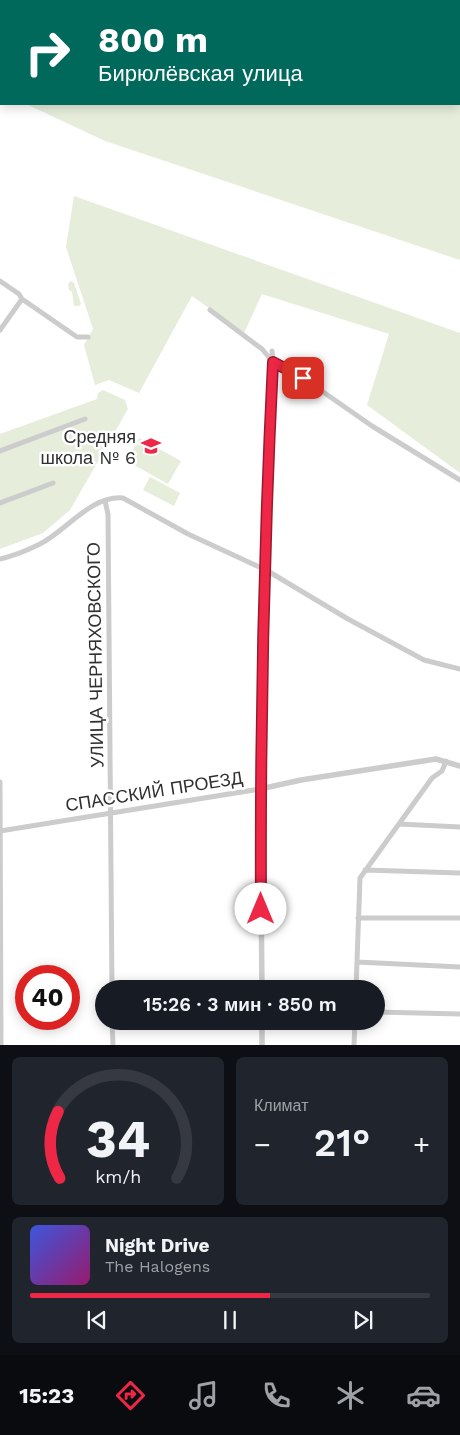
<!DOCTYPE html>
<html lang="ru">
<meta charset="utf-8">
<style>
:root{--surface:#171b24;--page:#20242c;--text:#f1f3f6;--muted:#9ea1a6;--line:#363941;--accent:#ef2747}
body{margin:0;font-family:"Work Sans",sans-serif;background:var(--page);color:var(--text);height:100vh;display:flex;flex-direction:column;font-size:19px;white-space:nowrap}
*{box-sizing:border-box;margin:0}
p{font-size:16px;color:var(--muted)}
.icon{flex:none;width:28px;height:28px;fill:none;stroke:currentColor;stroke-width:2;stroke-linecap:round;stroke-linejoin:round}
.map{position:relative;height:1045px;overflow:hidden}
.sheet{display:flex;flex-direction:column;gap:12px;padding:12px;background:#0d0f14;flex:1}
.sheet>*{flex:none}
.banner{position:absolute;left:0px;top:0px;width:460px;height:105px;box-shadow:0 2px 12px #0003;background:#00695c;color:#fff;overflow:hidden}
.speed{position:absolute;left:15px;top:965px;display:flex;gap:10px;font-size:25px;font-weight:700;text-align:center}
.speed>*{display:grid;place-content:center;width:65px;height:65px;border-radius:50%;background:var(--surface);box-shadow:0 2px 12px #0003;line-height:1}
.speed .limit{border:8px solid #d22;background:#fff;color:#111}
.pin{position:absolute;display:grid;place-items:center;width:42px;height:42px;color:#fff;margin:-21px;border-radius:10px;box-shadow:0 2px 8px #0006}
.me{position:absolute;width:55px;margin:-28px;rotate:0deg;stroke-linejoin:round;filter:drop-shadow(0 0 4px #0008)}
.turn{display:flex;align-items:center;gap:18px;height:105px;padding:0 15px;font-size:22px}
.turn .icon{width:65px;height:65px;stroke-width:2.5}
.turn b{display:block;font-size:35px;line-height:42px}
.big{font-size:38px;font-weight:600;line-height:1.1}
.sheet .card{flex:1;display:flex;flex-direction:column;justify-content:center;gap:8px;min-width:0;padding:0 18px;border-radius:8px;background:var(--page)}
.sheet .dial{align-items:center;gap:0}
.dial svg{height:130px;overflow:visible;fill:none;stroke:var(--line);stroke-width:7;stroke-linecap:round;text-anchor:middle}
.dial text{fill:var(--text);stroke:none}
.song{display:flex;align-items:center;gap:15px}
.cover{width:60px;height:60px;border-radius:8px;background:linear-gradient(135deg,hsl(230 70% 55%),hsl(320 70% 35%))}
.played{height:5px;border-radius:2px;background:linear-gradient(90deg,var(--accent) 60%,var(--line) 60%)}
.keys{display:flex;justify-content:space-around;direction:ltr}
.heat{display:flex;justify-content:space-between;align-items:center;font-size:28px;direction:ltr}
.sheet .tiles{flex:1;display:grid;gap:12px;grid-template-columns:1fr 1fr}
.card:last-child{grid-column:span 2}
.trip{position:absolute;left:95px;top:980px;width:290px;height:50px;border-radius:25px;background:var(--surface);box-shadow:0 2px 12px #0003;font-weight:600;line-height:50px;text-align:center}
.menu{display:flex;height:80px;justify-content:space-around;align-items:center;background:#090b0e;color:var(--muted)}
.menu .icon{width:35px;height:35px}
.menu .active{color:var(--accent)}
.menu b{font-size:22px;color:var(--text)}
.map>svg:first-child{display:block}
</style>
<div class="map">
<svg width="460" height="1045" viewBox="0 0 460 1045">
<rect width="100%" height="100%" fill="#fff"/>
<!-- green -->
<path fill="#e6eddb" d="M0,0h460v260l-355,-119 -79,-37h433v-103h-458v28z
M74,196l386,137v140l-93,-68 22,-71 -127,-40 -18,39 -52,-37 -53,97 -30,-13 -14,5 -11,-40 9,-16 -27,-82z
M71,281l3,2 7,21 -2,2h-5l-2,-14 -3,-2 -1,-6z
M103,390l22,10 3,9 -58,101 -27,23 -43,16v-115l97,-35 1,-6z
M139,438l42,23 -13,23 -41,-23z
M150,477l30,16 -6,13 -31,-16z"/>
<g fill="none" stroke-linecap="round" stroke-linejoin="round">
<!-- minor -->
<path stroke="#ccc" stroke-width="5" d="M0,281l19,13 3,5 55,38h11
M210,310l52,39 11,13 30,16 69,48 88,54
M0,330l22,-31
M0,451l85,-32
M105,501l3,13 4,475
M0,503l53,-20
M0,559c13,-3 28,-9 40,-15 26,-13 51,-49 83,-46l65,36 78,36 82,49 76,41 36,9
M0,782l1,263
M399,824l61,3
M0,831l260,-42 9,-318 4,-109 -1,-11
M365,870l95,3
M358,918h102
M357,962l103,5
M356,989l4,-111 72,-100 10,-7 4,-10
M376,1012l84,2
M112,1021l1,24
M354,1045l1,-24"/>
<!-- tertiary -->
<path stroke="#ccc" stroke-width="5.5" d="M262,989l-2,-200 41,-9 135,-21 24,7
M262,1021v24"/>
</g>
<g fill="none" stroke-linecap="round" stroke-linejoin="round">
<defs>
<path id="route" d="M261,909c-1,-182 3,-365 12,-547l30,16"/>
</defs>
<!-- route casing -->
<use href="#route" stroke="#9b192e" stroke-width="12"/>
<!-- route -->
<use href="#route" stroke="#ef2747" stroke-width="9"/>
</g>
<!-- icons -->
<defs>
<symbol id="school-bare" viewBox="-9 -9 18 18"><path d="M0-5L7-2L0 1L-7-2ZM-4 1L0 2.5L4 1V4Q0 6-4 4Z" fill="#ef2747" stroke="#fff" stroke-width="2.5" paint-order="stroke"/></symbol>
</defs>
<g fill-rule="evenodd">
<use href="#school-bare" x="137" y="432" width="28" height="28"/>
</g>
<g text-anchor="middle" dominant-baseline="central" stroke-width="5" stroke-linejoin="round" paint-order="stroke">
<!-- poi labels -->
<g font-size="18" fill="#2f2f2f" stroke="#fff" text-anchor="end">
<text x="136" y="436">Средняя<tspan x="136" dy="21">школа № 6</tspan></text>
</g>
<!-- street labels -->
<g font-size="18" fill="#2f2f2f" stroke="#fff">
<text transform="translate(95 655) rotate(-91)">УЛИЦА ЧЕРНЯХОВСКОГО</text>
<text transform="translate(154 791) rotate(-9)">СПАССКИЙ ПРОЕЗД</text>
</g>
</g>
</svg>
<div class="speed"><div class="limit">40</div></div>
<div class="pin" style="left:303px;top:378px;background:#d93025"><svg class="icon" aria-label="arrive" viewBox="0 0 24 24"><path d="M6 21V4h12l-3 4 3 4H6"/></svg></div>
<svg class="me" style="left:261px;top:909px" viewBox="-20 -20 40 40"><circle r="19" fill="#fff"/><path d="M0-13L10 11 0 6-10 11z" fill="#ef2747"/></svg>
<div class="trip">15:26 · 3 мин · 850 m</div>
<div class="banner">
<div class="turn"><svg class="icon" aria-label="right" viewBox="0 0 24 24"><path d="M7 20v-9h11M14 6l5 5-5 5"/></svg><div><b>800 m</b>Бирюлёвская улица</div></div>
</div>
</div>
<section class="sheet">
<div class="tiles">
<div class="card dial"><svg viewBox="0 0 100 80">
<path d="M14 69A42 42 0 1 1 86 69"/>
<path d="M14 69A42 42 0 0 1 13 28" stroke="#ef2747"/>
<text x="50" y="56" font-size="32" font-weight="700">34</text>
<text x="50" y="72" font-size="11">km/h</text>
</svg></div>
<div class="card"><p>Климат</p>
<div class="heat"><a>−</a><b class="big">21°</b><a>+</a></div>
</div>
<div class="card">
<div class="song"><i class="cover"></i><div><b>Night Drive</b><p>The Halogens</p></div></div>
<div class="played"></div>
<div class="keys"><svg class="icon" aria-label="previous" viewBox="0 0 24 24"><path d="M18 5L8 12l10 7zM5 5v14"/></svg><svg class="icon" aria-label="pause" viewBox="0 0 24 24"><path d="M8 5v14M16 5v14"/></svg><svg class="icon" aria-label="next" viewBox="0 0 24 24"><path d="M6 5l10 7-10 7zM19 5v14"/></svg></div>
</div>
</div>
</section>
<nav class="menu">
<b>15:23</b>
<svg class="icon active" aria-label="directions" viewBox="0 0 24 24"><path d="M12 3l9 9-9 9-9-9zM9 14v-3h6M13 9l2 2-2 2"/></svg>
<svg class="icon" aria-label="music" viewBox="0 0 24 24"><path d="M9 18V5l10-2v13"/><circle cx="6" cy="18" r="3"/><circle cx="16" cy="16" r="3"/></svg>
<svg class="icon" aria-label="phone" viewBox="0 0 24 24"><path d="M5 4h4l2 5-3 2q2 4 5 5l2-3 5 2v4C11 20 4 13 5 4z"/></svg>
<svg class="icon" aria-label="climate" viewBox="0 0 24 24"><path d="M12 3v18M4 7l16 10M4 17L20 7"/></svg>
<svg class="icon" aria-label="car" viewBox="0 0 24 24"><path d="M5 17H2v-5l4-1 3-4h7l3 4 3 1v5h-3M9 17h6M6 11h13"/><circle cx="7" cy="17" r="2"/><circle cx="17" cy="17" r="2"/></svg>
</nav>
